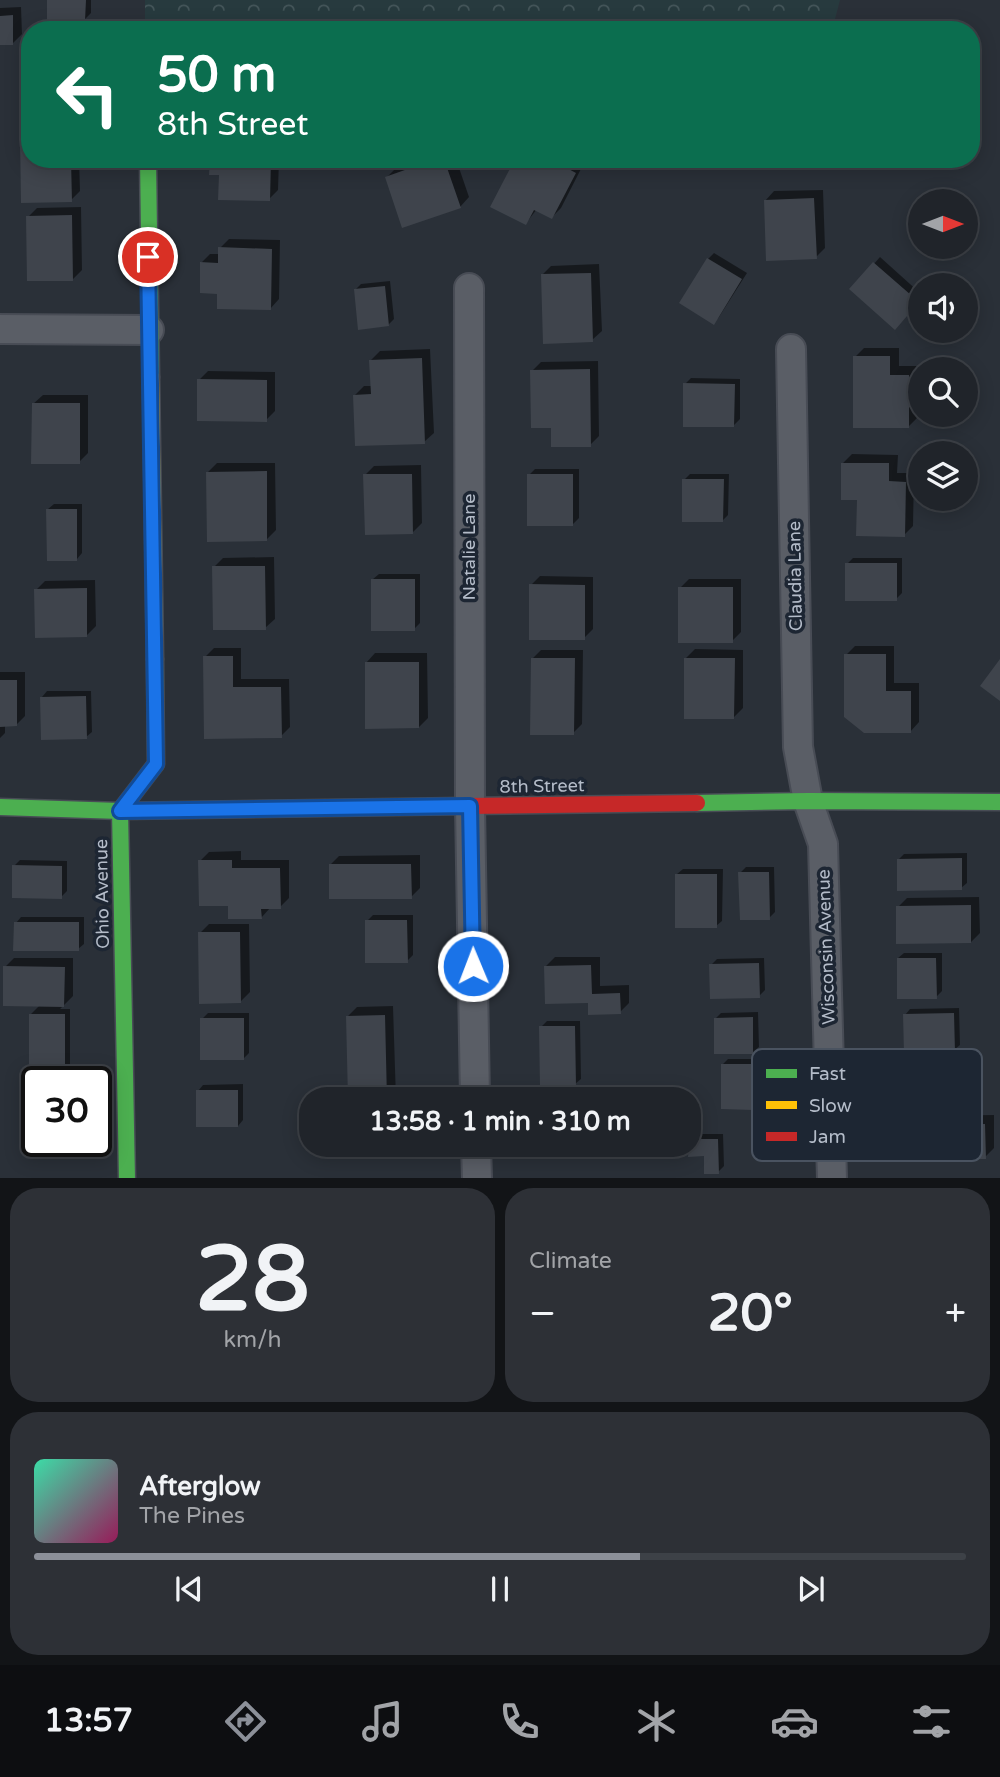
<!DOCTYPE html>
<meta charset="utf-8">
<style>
:root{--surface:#20242a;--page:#2d3036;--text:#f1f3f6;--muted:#a2a4a8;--line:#3d4147;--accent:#8c9099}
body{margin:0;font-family:"Varela Round",sans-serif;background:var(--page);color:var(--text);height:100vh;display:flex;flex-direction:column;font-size:26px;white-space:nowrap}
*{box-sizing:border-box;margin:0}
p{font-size:23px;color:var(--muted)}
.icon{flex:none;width:38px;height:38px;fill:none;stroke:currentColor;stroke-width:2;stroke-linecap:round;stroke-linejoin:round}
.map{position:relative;height:1178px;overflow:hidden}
.panel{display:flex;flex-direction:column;gap:10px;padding:10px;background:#121417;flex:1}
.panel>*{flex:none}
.top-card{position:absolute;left:21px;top:21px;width:959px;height:147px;border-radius:28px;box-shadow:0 4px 18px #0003,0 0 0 2px var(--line);background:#0b6e4f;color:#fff;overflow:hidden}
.needle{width:46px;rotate:90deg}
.buttons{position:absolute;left:908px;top:189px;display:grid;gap:14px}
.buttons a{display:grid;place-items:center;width:70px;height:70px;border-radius:50%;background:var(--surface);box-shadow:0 4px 18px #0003,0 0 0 2px var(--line);font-size:35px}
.speed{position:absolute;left:21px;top:1066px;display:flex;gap:14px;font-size:35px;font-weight:700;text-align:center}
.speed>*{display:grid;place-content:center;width:91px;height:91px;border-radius:50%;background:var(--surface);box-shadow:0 4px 18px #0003,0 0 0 2px var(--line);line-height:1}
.speed .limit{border:4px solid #111;border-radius:10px;background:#fff;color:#111}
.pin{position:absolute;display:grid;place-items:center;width:60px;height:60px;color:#fff;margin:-30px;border:4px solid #fff;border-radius:50%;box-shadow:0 2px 7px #0007}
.me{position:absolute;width:77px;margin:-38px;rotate:359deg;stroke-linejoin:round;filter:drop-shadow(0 0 5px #0008)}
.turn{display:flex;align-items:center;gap:24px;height:147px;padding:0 21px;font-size:32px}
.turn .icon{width:91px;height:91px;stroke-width:2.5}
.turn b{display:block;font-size:49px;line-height:60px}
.big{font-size:52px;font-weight:800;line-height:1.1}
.panel .card{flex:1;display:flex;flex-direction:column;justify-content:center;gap:10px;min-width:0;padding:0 24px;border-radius:28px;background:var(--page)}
.panel .dial{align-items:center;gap:0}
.dial b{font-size:91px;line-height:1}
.song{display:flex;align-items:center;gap:21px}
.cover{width:84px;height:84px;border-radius:10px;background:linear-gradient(135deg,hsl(160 70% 55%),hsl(330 70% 35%))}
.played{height:7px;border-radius:4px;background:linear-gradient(90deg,var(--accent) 65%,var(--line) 65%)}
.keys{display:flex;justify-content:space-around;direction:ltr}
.heat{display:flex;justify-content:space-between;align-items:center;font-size:38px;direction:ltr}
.panel .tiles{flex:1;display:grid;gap:10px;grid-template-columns:1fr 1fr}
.card:last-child{grid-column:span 2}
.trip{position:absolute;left:299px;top:1087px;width:402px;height:70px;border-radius:28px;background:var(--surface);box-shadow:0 4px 18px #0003,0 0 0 2px var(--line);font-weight:800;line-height:70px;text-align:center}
.dock{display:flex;height:112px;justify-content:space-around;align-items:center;background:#0d0e11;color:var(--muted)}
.dock .icon{width:49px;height:49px}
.dock .selected{color:var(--accent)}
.dock b{font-size:32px;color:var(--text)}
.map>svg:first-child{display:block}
</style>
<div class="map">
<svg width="1000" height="1179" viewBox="0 0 1000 1179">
<defs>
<pattern id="forest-crowns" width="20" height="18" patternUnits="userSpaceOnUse" patternTransform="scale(1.75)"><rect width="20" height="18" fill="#273a3e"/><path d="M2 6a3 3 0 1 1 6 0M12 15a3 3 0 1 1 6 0" fill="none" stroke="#445559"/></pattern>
</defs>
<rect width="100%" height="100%" fill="#2a3038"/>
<!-- forest -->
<path fill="url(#forest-crowns)" d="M145,0h695l-8,30h-687z"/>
<!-- shadow -->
<path fill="#0007" d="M49,0h42v13l-6,6z
M21,7l1,27 -9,9h-13v-35z
M30,130v29h49l1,32 -9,9 -48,1 -1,-63z
M212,159h67l-1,31 -9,9 -48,-26z
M422,159h34l13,38 -9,10 -73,-30 9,-9z
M517,159h59l8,4 -23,45 -9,9 -15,-8 -11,14z
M823,190l2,58 -9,9 -51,-56 9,-10z
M81,207l1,63 -9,9 -45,-62 9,-9z
M229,239l51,1 -1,59 -9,10 -51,-17 -18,-29 9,-9h10v-6z
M714,253l33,20 -28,44 -5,6 -6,-64z
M880,257l40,36v7l-19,21 -49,-32z
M599,264l3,67 -10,9 -50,-65 9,-9z
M390,281l4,38 -6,6 -33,-35 6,-6z
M864,348h35v18h18v52l-9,9 -53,-70z
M430,349l4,84 -10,9 -69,-47 9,-9h8l-1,-26 9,-9z
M598,361l1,75 -9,9 -37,-19 -21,-55 9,-9z
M208,371l67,1v39l-9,9 -67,-40z
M691,378l49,1v40l-6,6 -49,-41z
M43,395h45v58l-9,9 -46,-58z
M852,454l46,1 -1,18h17l-1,53 -9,9 -45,-37 -16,-35z
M217,463h58l1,67 -9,9 -59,-67z
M421,465l1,58 -9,9 -48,-57 9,-9z
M535,469h44v49l-6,6 -44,-49z
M690,474h39l-1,41 -5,5 -39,-40z
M54,504h28v49l-5,6 -29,-50z
M274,557l1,62 -10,9 -51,-61 9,-9z
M853,558h49v35l-6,6 -49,-35z
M379,574h41v49l-6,6 -41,-50z
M540,576l53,1v52l-9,9 -53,-53z
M689,579h52v53l-9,9 -52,-53z
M95,580l1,46 -9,9 -51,-45 9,-9z
M855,646h39v37h25v39l-9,10 -64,-77z
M214,648h27v31h48l1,48 -9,9 -75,1 -1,-80z
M695,649l48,1v58l-9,9 -48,-59z
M541,650h42l-1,74 -9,9 -41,-74z
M375,653h52l1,65 -9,9 -53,-64z
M0,672h25v44l-9,9h-11v8l-5,5z
M47,691h44l1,41 -6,5 -44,-40z
M241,851v9h48v38l-9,9 -10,1 -9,10 -31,-14 -30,-43 9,-9z
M967,853v30l-6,5 -63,-28 6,-6z
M420,855v33l-9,9 -81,-32 9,-9z
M20,860l47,1v30l-6,6 -47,-31z
M746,867h28l1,45 -6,6 -29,-45z
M683,869h40l-1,52 -6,5 -39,-52z
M979,897l1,36 -9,9 -73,-35 9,-9z
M373,915h40v40l-6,6 -40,-40z
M21,917h63v27l-6,5 -62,-26z
M209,924h40l1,68 -9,9 -41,-68z
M904,953h38v38l-6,6 -38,-39z
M555,957h45v29l29,-1v18l-9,9 -30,-10 -44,-36z
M14,958h59v38l-13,13h10v55l-5,6 -34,-56 9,-9 -35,-38z
M764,958l1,32 -6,6 -48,-31 6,-6z
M393,1006l3,93h-46l-2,-83 9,-9z
M959,1008l1,37 -6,5 -49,-35 5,-6z
M758,1012l1,35 -6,5 -38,-33 6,-6z
M208,1013h41v40l-6,6 -41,-40z
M547,1021h33l1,58 -6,5 -34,-57z
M728,1059h43v20l-5,6h-8v17l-6,6 -30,-43z
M243,1084v36l-5,6 -40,-35 5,-6z
M645,1094v5h-89l4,-3z
M994,1115v33l-9,9 -77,-32 9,-9z
M696,1134h27l1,32 -6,6 -13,-17 -15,-16z
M327,1144h82l-9,9z"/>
<!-- building -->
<path fill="#3f444c" d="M47,0h39l-1,21 -38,-1z
M13,15v30h-13v-29z
M20,137h10v22h41l1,43 -51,1z
M210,159h61l-1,42 -52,-1 1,-25h-10z
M436,159h8l17,49 -59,20 -17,-51z
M515,159h35l26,14 -24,46 -18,-9 -8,15 -36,-18z
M814,198l3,61 -51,2 -2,-61z
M72,215l1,66h-46l-1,-65z
M218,247l54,2 -1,61 -54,-1v-15l-17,-1v-31l18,1z
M707,258l35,21 -28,46 -35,-22z
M873,262l46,40 -24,28 -46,-41z
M591,273l2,69 -50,2 -2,-70z
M385,286l4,40 -31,4 -4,-41z
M853,356h37v19h19v53h-56z
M422,358l3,86 -70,2 -2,-51 18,-1 -2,-34z
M590,369l1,78h-40v-19h-20l-1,-58z
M197,379l70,1v42l-70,-1z
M683,383l52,1 -1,43h-51z
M32,403h48v61h-49z
M841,463h48v18l17,1 -1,55 -49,-1 1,-36h-16z
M267,471v70l-60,1 -1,-70z
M363,474h49l1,60 -48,1z
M527,474h46v52h-46z
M682,479h42l-1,43h-41z
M46,509h31v52h-30z
M845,563h52v38h-52z
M212,566h53l1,64h-53z
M371,579h44v52h-44z
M529,584l56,1v55h-56z
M678,587h55v56h-55z
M87,588v49l-52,1 -1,-49z
M844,654h42v37h25v42h-47l-20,-16z
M203,656h30v31h48l1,51 -78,1z
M531,658h44l-1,77h-44z
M684,658h51l-1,61h-50z
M1000,659v42l-20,-15z
M365,662h54v66l-54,1z
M0,680h17v46l-17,1z
M86,696l1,43 -46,1 -1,-43z
M962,858v32l-65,1v-32z
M198,860h34v8h48l1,41h-20l1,10h-34v-13h-29z
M329,864h82l1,35h-83z
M12,865l50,1v33l-50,-1z
M738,872h31l1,48h-30z
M675,874h42v54h-42z
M971,905v38l-75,1v-38z
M365,920h42l1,43h-43z
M14,922h65v29h-66z
M198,932h42l1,71 -42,1z
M897,958h39l1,41h-40z
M759,963l1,35 -50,1 -1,-35z
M591,965l1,29 28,-1 1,21 -33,1v-12l-43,1 -1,-38z
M3,966l62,1 -1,40 -61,-1z
M954,1013l1,39 -51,1 -1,-39z
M29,1014h36v58l-36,1z
M385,1015l2,84h-39l-2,-83z
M753,1017v37h-39v-36z
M200,1018h44v42h-44z
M539,1026h36l1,60 -36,1z
M721,1064h45v22h-13v24l-32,-1z
M196,1090h42v37h-42z
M28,1091h9v50h16v2l-24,1z
M985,1124l1,35 -79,1 -1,-35z
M690,1139h28l1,35h-15v-18l-16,1z
M325,1144h76v11h-76z"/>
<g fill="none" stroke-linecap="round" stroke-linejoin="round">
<defs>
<path id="street" d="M469,288l1,518 5,293
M0,329l149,1
M791,349l7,398 10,54 15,43 9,335
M476,1144l1,35"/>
<path id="fast" d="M148,159l3,218
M697,803l111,-2 192,1
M0,807l120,4 345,-5
M127,1179l-7,-368 36,-47 -1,-105"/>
<path id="slow" d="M151,377l4,282"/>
<path id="jam" d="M465,806l232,-3"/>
</defs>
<!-- street casing -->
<use href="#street" stroke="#484c55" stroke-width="32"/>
<!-- fast casing -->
<use href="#fast" stroke="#484c55" stroke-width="19"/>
<!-- slow casing -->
<use href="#slow" stroke="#484c55" stroke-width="19"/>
<!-- jam casing -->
<use href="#jam" stroke="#484c55" stroke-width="19"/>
<!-- street -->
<use href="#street" stroke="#5a5e66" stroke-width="28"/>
<!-- fast -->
<use href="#fast" stroke="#4caf50" stroke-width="16"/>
<!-- slow -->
<use href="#slow" stroke="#ffc107" stroke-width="16"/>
<!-- jam -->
<use href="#jam" stroke="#c62828" stroke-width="16"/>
</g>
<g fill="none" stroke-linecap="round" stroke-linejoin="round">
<defs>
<path id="route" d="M148,257l8,507 -36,47 350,-5 3,160"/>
</defs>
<!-- route casing -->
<use href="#route" stroke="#114b97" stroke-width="18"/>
<!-- route -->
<use href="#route" stroke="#1a73e8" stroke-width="12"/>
</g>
<g text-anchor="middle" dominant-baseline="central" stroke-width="7" stroke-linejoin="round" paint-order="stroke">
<!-- street labels -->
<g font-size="18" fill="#b4bcc9" stroke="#1d2633">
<text transform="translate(469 547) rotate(-90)">Natalie Lane</text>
<text transform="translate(795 576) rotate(-91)">Claudia Lane</text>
<text transform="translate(542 786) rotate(-1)">8th Street</text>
<text transform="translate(102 894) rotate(-91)">Ohio Avenue</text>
<text transform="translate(826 947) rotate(-92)">Wisconsin Avenue</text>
</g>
</g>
<!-- legend -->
<rect x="752" y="1049" width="230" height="112" rx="10" fill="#1d2633" stroke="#4a5360" stroke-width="2"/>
<rect x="766" y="1069" width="31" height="9" fill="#4caf50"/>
<rect x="766" y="1101" width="31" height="8" fill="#ffc107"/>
<rect x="766" y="1132" width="31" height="9" fill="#c62828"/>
<g font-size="19" fill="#b4bcc9">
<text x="809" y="1080">Fast</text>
<text x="809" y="1112">Slow</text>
<text x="809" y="1143">Jam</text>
</g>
</svg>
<div class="buttons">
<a><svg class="needle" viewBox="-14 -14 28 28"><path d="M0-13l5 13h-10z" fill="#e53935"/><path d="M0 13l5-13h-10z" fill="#a2a4a8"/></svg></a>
<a><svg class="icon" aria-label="sound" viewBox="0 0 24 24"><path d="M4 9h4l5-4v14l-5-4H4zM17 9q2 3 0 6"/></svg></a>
<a><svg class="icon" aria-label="search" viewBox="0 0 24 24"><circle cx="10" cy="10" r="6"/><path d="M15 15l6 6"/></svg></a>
<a><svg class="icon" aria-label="layers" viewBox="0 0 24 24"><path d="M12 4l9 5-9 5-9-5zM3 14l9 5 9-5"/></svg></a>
</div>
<div class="speed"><div class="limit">30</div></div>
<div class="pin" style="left:148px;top:257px;background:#d93025"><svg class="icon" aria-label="arrive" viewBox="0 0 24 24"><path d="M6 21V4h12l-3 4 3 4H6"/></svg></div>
<svg class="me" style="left:473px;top:966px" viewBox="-20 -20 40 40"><circle r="17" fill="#1a73e8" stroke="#fff" stroke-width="3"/><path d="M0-11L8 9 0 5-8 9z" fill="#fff"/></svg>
<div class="trip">13:58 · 1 min · 310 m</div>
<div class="top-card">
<div class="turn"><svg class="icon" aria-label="left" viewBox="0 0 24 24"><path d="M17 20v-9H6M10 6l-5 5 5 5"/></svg><div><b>50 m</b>8th Street</div></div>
</div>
</div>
<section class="panel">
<div class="tiles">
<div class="card dial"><b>28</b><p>km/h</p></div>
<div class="card"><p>Climate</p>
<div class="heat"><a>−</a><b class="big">20°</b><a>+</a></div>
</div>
<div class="card">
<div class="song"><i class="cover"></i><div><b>Afterglow</b><p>The Pines</p></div></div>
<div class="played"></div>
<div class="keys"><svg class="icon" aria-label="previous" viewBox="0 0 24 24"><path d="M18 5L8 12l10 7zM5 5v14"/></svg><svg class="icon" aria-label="pause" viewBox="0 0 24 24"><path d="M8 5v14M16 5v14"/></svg><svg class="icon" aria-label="next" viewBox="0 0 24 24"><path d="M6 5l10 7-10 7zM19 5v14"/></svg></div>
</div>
</div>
</section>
<nav class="dock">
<b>13:57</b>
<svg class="icon selected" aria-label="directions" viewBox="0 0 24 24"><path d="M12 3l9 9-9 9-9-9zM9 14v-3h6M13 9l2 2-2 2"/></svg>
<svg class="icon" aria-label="music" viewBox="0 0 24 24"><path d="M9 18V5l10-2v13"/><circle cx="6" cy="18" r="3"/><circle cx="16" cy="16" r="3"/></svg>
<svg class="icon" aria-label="phone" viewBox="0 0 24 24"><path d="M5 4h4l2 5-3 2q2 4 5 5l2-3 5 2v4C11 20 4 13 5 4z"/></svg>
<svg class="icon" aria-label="climate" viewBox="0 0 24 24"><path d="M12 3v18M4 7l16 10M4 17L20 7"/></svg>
<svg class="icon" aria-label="car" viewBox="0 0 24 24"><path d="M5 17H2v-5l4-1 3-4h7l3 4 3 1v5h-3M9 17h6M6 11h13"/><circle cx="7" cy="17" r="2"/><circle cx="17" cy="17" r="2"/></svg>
<svg class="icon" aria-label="filters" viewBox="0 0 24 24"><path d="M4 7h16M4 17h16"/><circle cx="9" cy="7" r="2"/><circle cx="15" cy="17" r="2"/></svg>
</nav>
